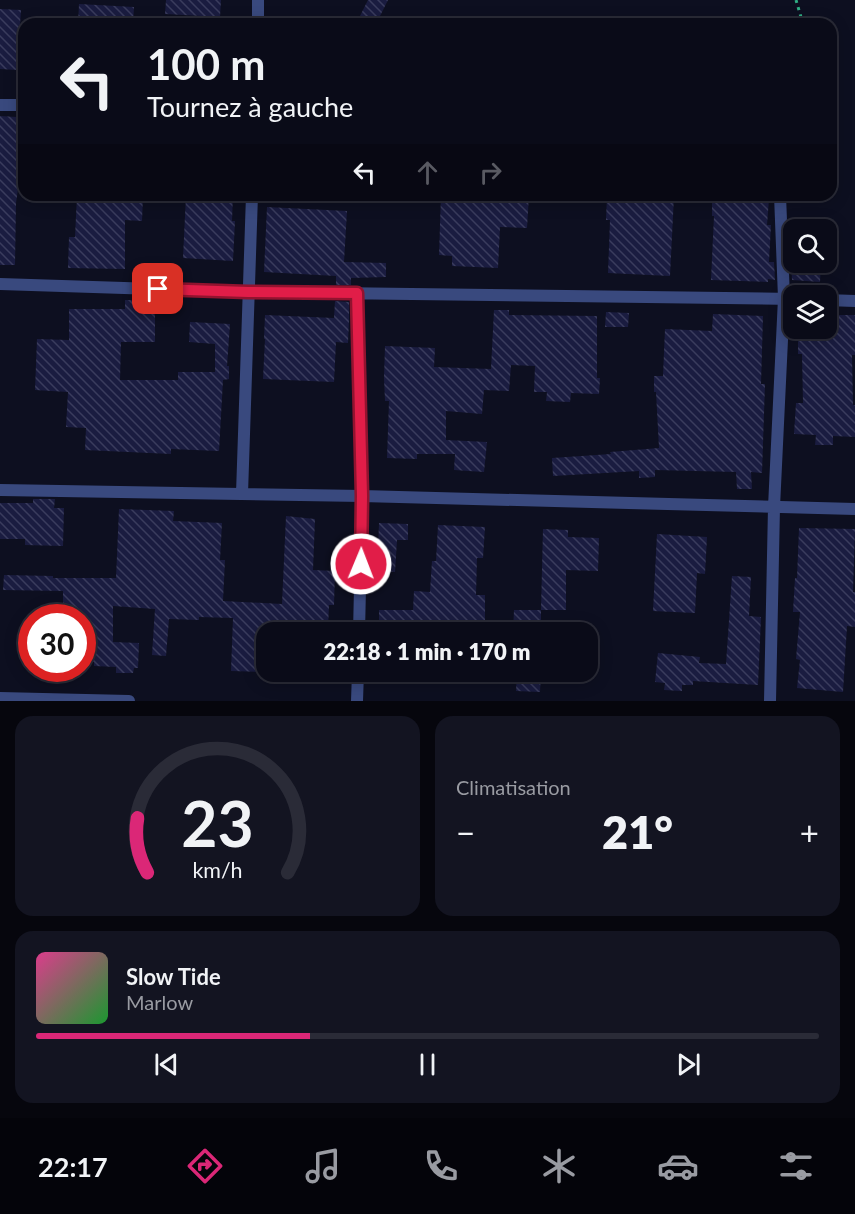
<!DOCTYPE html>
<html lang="fr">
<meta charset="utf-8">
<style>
:root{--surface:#0a0b18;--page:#131421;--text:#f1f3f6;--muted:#999ba2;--line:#2a2b37;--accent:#db2777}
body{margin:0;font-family:Lato,sans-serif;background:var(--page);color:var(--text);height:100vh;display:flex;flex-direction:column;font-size:22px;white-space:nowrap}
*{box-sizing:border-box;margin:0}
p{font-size:20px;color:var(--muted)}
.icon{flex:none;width:33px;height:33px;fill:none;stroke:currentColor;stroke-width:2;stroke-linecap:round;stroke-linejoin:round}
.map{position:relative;height:701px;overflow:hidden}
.side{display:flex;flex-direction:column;gap:15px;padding:15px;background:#06060d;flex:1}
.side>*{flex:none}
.guide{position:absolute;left:18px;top:18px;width:819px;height:183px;border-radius:18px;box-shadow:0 3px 15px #0003,0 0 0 2px var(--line);background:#0a0b18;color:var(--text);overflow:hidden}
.buttons{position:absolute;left:783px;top:219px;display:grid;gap:12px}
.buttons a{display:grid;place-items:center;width:54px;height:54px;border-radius:12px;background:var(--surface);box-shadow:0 3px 15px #0003,0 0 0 2px var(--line);font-size:30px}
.speed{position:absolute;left:18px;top:604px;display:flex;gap:12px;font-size:30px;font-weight:700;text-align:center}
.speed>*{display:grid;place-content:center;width:78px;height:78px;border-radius:50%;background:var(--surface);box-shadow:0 3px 15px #0003,0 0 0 2px var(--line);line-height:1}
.speed .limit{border:9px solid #d22;background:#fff;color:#111}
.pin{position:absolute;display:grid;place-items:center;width:51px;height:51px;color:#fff;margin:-26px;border-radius:12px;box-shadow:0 3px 9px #0006}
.me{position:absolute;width:66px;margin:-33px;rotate:1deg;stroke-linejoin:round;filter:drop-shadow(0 0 4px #0008)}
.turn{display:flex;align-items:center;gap:21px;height:126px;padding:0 30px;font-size:27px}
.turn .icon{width:78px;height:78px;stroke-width:2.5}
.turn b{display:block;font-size:42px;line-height:51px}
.lanes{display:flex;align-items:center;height:57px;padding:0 30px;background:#0003;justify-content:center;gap:30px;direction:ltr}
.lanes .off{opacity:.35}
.big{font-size:45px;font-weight:800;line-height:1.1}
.side .card{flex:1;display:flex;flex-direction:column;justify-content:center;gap:9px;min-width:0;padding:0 21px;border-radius:18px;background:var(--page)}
.side .dial{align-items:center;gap:0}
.dial svg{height:156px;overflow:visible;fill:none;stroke:var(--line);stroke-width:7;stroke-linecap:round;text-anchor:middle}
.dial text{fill:var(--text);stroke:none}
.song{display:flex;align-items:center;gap:18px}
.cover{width:72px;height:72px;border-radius:9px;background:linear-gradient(135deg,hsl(330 70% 55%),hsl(130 70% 35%))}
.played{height:6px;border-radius:3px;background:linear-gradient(90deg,var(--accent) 35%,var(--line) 35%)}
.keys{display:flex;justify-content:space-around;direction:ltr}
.heat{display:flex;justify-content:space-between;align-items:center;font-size:33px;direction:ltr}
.side .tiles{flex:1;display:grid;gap:15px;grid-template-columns:1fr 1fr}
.card:last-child{grid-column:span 2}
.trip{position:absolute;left:256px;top:622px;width:342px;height:60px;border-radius:18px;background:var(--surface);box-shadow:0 3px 15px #0003,0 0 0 2px var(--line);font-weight:800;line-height:60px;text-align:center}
.tabs{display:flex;height:96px;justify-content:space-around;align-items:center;background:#04040a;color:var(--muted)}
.tabs .icon{width:42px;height:42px}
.tabs .on{color:var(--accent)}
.tabs b{font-size:27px;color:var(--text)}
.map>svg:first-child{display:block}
</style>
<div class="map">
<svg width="855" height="701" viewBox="0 0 855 701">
<defs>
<pattern id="building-back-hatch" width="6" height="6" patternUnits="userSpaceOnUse" patternTransform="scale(1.5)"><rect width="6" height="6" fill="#1a1c40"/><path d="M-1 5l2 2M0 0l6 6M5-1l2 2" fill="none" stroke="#3a3c5d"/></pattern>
</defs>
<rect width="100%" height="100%" fill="#0d0f20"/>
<!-- building -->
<path fill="url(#building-back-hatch)" d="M166,0h55l-1,17 -55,-3z
M368,0h20l-12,24h-9l-9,-4z
M79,4l55,3 -1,17h-55z
M0,9l21,1 -4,60 -17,-1z
M0,116l17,1 -1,10h8v55h-5l-3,21 -1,62h-15z
M77,195l66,2 -1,24 -17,-1v49l-57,-1 1,-31h6z
M186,195h47l-1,26h3l-2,40 -50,-3z
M441,195h88l-2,33 -27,-1 -2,41 -46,-2v-10l-13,-1z
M607,195l67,1 -4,80 -62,-3 2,-53h-4z
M712,197l57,2 -2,26h4l-2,37h5l1,18 -7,-1v3l-57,-2 3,-64h-2z
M267,207l80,4 -3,51 42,1v14l-35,1v7h-15v-9l-72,-4z
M791,262h30l-1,20 -28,-2z
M125,300h30v42h-34l-1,38h58v-8h37v-28l-26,-2 1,-20 40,2 -3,42h2v13l-6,1 -4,71 -48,-2v5l-86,-4 1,-22 -20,-1 2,-35 -33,-2 2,-51 32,1v-31h56z
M335,301l14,1v18l-1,23 -12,-1 -2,40 -71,-3 2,-40h-1l1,-24 69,3z
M494,310h15v5l88,1v62h3l-1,16 -28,-1 -1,9 -24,-1 1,-9h-13l1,-26 -24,-1 -2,26 -25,-1 -2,24 -36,-3v29l41,2 -3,30 -30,-2 1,-16h-38v5l-30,-1 2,-57h-4l-1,-23 1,-32 50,2 -1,19 57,2z
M606,312l23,1 -1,14h-23z
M713,314l50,2 -2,68h4l-3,89 -11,-1 1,17h-15l-1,-17 -81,-2v7l-16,1v-7l-86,5 -1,-18 59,-4 -1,-2 49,-4 -3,-56h-2v-16h9l2,-47 47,2z
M826,315h29v40h-3l1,50h2v32l-22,-1v9h-18l1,-10 -22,-1 2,-31h7l-1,-49h-4v-26h28z
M33,499h22l-1,9h10l-1,38 -38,-1v-6h-25v-36h33z
M119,509l55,2 -1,10 49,2 -2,37h5l-2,41 59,3 4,-88 29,3 -2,51 22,1 -1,34h-5l-1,24h-5v4l-56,-3v42l-36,-1 2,-53 -34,-1v3l-30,-1 -3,37 -14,-1 3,-46 -42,-3v36l26,1 -1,25h-4l-1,5h-17v-6l-22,-1v-4h-12v-44h-19v-27l-60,-1 1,-15 49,1v2h63z
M379,523l29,1v16h-11l-2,32 -18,-1z
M438,525l47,2 -2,31h-6l-1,37h9v28h-56v10l-50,-1v-22h34l1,-19 16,1 2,-31h4z
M799,528l56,1 -2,63h2v35l-8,-1 -4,66 -46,-4 3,-28 -4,-1 4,-47h-7l2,-34h2z
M543,529l25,1v7l31,1 -1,33 -32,-1v40h-25z
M657,534l50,3 -2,37 -8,-1 -2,40 -42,-2z
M732,576l19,1 -2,39 12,1 -3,68 -65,-4v4h-11v6l-18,-1 1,-7 -10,-1 3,-29 42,4 -1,6 27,1z
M514,610h27v21h-28z
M517,672h24l-1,20 -24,-1z"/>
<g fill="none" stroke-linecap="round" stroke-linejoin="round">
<!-- path -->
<path stroke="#30af84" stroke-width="3" stroke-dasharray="3 4.5" stroke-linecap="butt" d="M796,0l7,24"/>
<!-- street -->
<path stroke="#39497e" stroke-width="12" d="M258,24v-24
M0,105h24
M0,284l248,8 546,7
M357,293l5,203 -3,137
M826,300l29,1
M0,490l362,6 493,13
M242,494l10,-299
M0,698l129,3
M357,701l1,-29
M770,701l4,-194 10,-209 -4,-103"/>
</g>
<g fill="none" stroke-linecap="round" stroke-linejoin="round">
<defs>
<path id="route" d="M158,289l90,3 109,1 5,203 -1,68"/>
</defs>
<!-- route casing -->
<use href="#route" stroke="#92132f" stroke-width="15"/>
<!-- route -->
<use href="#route" stroke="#e11d48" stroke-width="10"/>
</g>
</svg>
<div class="buttons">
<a><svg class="icon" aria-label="search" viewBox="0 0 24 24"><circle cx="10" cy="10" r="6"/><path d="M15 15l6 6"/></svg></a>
<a><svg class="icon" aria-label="layers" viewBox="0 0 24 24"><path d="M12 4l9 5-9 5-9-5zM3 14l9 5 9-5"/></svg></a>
</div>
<div class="speed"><div class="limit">30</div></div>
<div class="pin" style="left:158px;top:289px;background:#d93025"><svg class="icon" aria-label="arrive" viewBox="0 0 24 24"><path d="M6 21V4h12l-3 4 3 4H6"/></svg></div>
<svg class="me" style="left:361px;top:564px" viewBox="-20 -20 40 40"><circle r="17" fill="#e11d48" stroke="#fff" stroke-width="3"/><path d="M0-11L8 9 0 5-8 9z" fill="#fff"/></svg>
<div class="trip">22:18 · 1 min · 170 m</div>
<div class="guide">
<div class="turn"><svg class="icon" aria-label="left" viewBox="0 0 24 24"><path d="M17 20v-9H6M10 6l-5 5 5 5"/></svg><div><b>100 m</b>Tournez à gauche</div></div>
<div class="lanes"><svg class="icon" aria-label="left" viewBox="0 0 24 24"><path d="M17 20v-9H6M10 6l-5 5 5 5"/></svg><svg class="icon off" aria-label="ahead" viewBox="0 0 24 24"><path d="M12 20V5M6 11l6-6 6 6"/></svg><svg class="icon off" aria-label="right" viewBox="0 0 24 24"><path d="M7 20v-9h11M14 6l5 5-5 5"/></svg></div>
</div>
</div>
<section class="side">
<div class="tiles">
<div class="card dial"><svg viewBox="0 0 100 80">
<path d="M14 69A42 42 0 1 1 86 69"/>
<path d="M14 69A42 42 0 0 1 9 41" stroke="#db2777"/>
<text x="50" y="56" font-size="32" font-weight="700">23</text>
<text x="50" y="72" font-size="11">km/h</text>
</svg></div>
<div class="card"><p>Climatisation</p>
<div class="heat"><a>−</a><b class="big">21°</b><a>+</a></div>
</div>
<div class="card">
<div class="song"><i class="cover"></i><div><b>Slow Tide</b><p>Marlow</p></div></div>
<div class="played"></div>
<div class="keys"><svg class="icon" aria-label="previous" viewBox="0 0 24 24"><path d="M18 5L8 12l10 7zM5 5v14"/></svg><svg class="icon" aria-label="pause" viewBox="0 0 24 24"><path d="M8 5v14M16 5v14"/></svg><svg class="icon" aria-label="next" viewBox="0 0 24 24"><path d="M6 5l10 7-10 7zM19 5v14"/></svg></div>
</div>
</div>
</section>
<nav class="tabs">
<b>22:17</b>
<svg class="icon on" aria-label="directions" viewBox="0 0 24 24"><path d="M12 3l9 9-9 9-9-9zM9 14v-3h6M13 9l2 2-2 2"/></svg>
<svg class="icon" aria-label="music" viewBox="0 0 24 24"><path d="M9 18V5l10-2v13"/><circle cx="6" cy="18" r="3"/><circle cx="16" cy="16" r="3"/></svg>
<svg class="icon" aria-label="phone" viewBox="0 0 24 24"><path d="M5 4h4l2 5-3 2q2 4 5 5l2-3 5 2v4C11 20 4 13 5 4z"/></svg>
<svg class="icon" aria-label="climate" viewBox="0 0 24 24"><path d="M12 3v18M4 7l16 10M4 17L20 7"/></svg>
<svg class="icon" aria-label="car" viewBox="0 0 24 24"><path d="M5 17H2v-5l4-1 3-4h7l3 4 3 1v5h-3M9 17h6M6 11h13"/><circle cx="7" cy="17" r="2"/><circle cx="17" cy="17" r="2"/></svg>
<svg class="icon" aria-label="filters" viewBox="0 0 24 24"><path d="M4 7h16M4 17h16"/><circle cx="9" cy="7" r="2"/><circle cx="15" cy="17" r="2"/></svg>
</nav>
